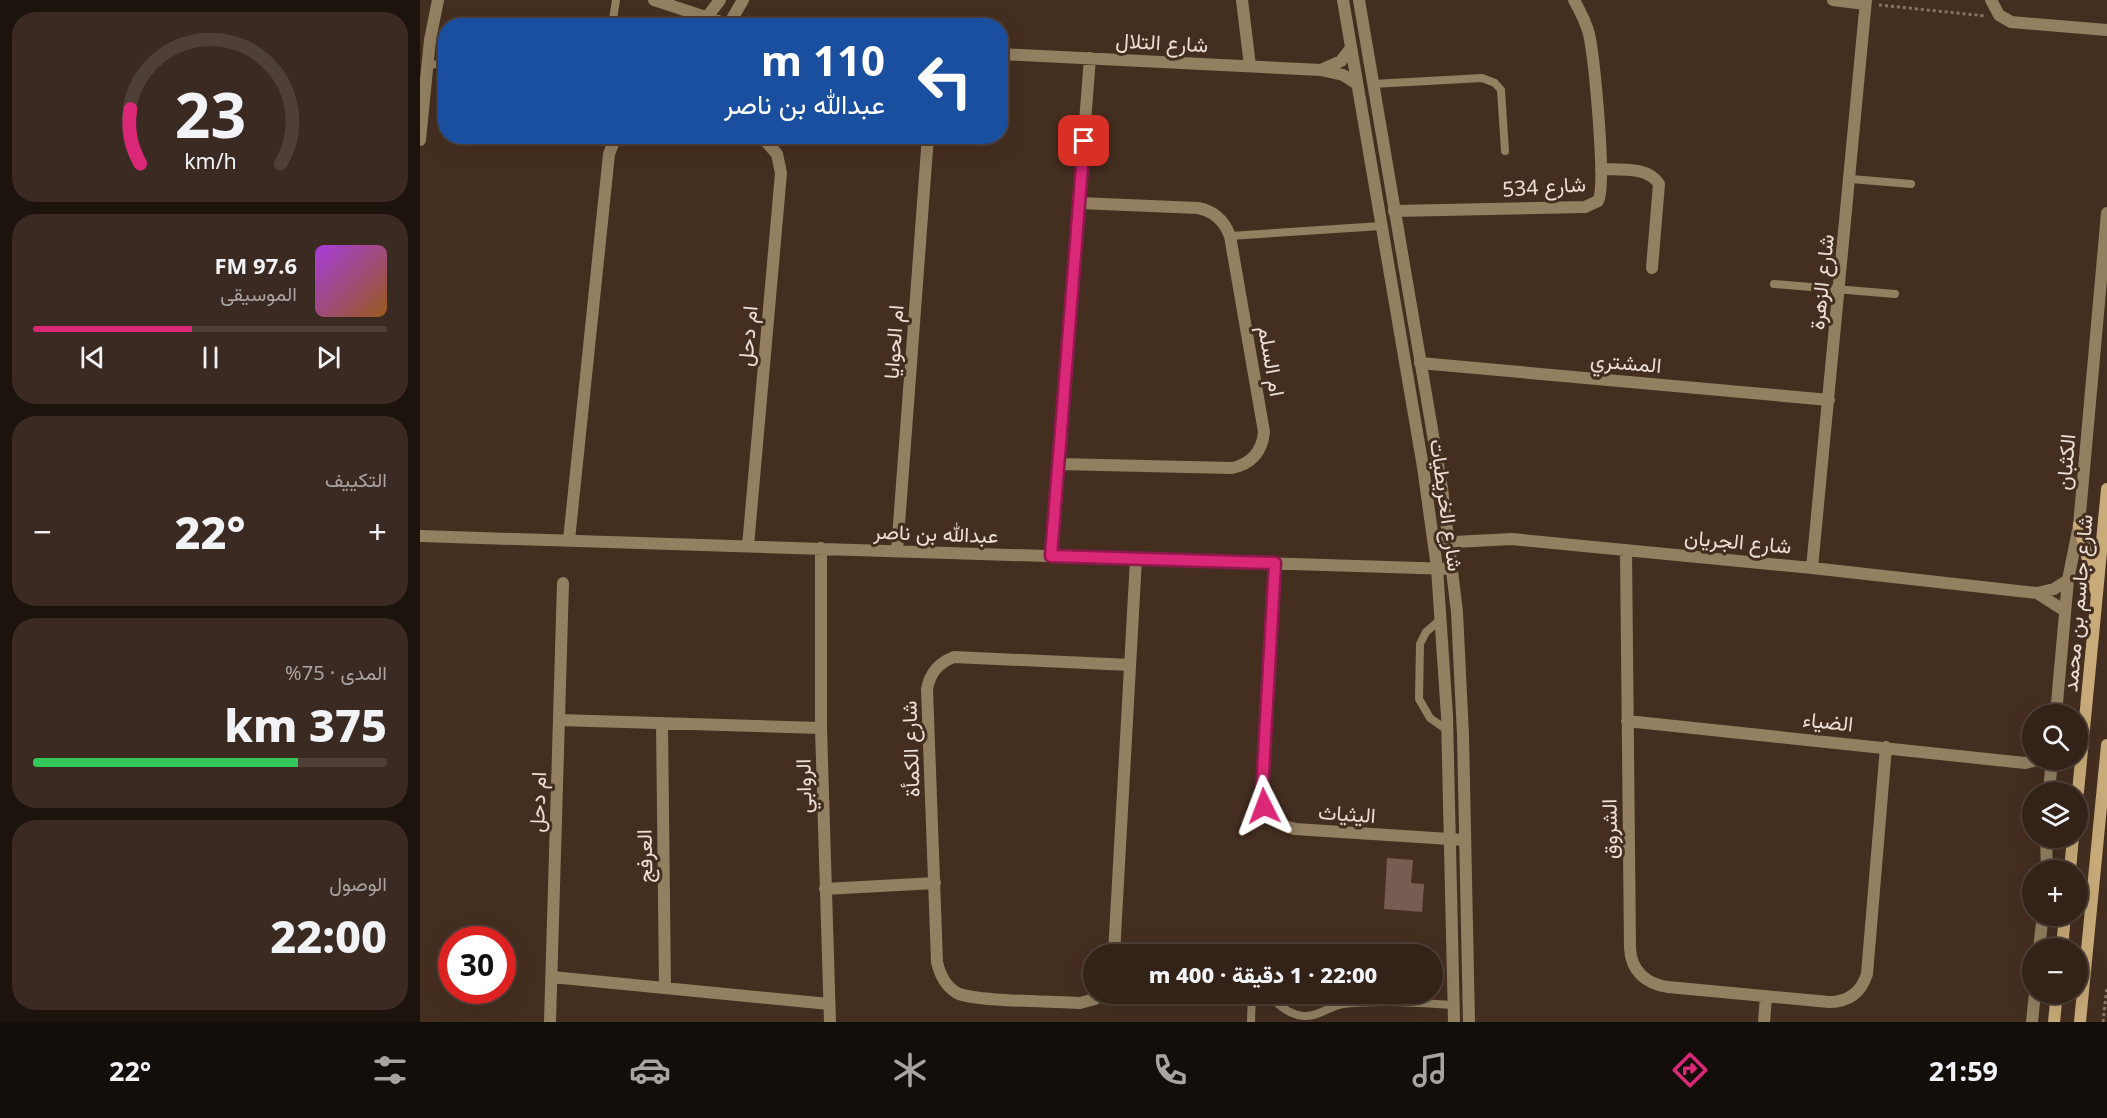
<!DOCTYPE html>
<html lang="ar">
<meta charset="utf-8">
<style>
:root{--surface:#332218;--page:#3b2a21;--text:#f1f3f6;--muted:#a9a4a2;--line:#4e3f37;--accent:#db2777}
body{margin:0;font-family:"Noto Sans",Vazirmatn,sans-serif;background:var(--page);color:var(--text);direction:rtl;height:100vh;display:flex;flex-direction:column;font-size:22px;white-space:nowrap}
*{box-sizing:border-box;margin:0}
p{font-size:20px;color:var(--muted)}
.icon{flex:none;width:33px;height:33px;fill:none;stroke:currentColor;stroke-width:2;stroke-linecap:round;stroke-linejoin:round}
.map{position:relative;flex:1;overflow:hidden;direction:ltr}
.drawer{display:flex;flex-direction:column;gap:12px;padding:12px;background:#1c130d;width:420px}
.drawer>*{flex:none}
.guide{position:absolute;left:18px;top:18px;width:570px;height:126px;border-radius:24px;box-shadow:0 6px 24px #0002,0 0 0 2px var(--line);direction:rtl;background:#1a4fa0;color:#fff;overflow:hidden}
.tools{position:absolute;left:1602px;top:704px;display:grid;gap:12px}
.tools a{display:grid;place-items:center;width:66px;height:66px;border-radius:50%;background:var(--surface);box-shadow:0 6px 24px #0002,0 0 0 2px var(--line);font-size:30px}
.speed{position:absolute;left:18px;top:926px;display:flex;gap:12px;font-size:30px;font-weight:700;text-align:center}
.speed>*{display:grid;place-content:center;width:78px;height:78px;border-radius:50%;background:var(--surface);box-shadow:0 6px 24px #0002,0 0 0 2px var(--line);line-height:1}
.speed .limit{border:9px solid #d22;background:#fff;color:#111}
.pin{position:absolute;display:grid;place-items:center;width:51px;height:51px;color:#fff;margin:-26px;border-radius:12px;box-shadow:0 3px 9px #0006}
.me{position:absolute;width:66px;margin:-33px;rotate:357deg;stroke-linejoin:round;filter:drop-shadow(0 0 4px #0008)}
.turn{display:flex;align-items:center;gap:21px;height:126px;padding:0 24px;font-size:27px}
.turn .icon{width:78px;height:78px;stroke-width:2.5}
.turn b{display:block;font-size:42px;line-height:51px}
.big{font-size:45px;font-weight:800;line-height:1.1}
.drawer .widget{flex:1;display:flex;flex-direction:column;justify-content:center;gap:9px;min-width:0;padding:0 21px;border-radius:24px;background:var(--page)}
.drawer .dial{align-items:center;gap:0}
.dial svg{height:156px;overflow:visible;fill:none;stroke:var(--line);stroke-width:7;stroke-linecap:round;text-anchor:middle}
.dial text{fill:var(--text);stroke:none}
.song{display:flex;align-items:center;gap:18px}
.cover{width:72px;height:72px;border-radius:9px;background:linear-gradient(135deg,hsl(280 70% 55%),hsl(30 70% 35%))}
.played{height:6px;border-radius:3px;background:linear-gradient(90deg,var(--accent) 45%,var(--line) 45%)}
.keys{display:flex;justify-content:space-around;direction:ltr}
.heat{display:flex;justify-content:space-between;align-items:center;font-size:33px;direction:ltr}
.charge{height:9px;border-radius:4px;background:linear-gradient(90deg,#34c759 75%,var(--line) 0)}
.trip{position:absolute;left:663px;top:944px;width:360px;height:60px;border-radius:30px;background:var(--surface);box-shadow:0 6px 24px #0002,0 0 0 2px var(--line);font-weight:800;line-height:60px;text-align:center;direction:rtl}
.menu{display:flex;height:96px;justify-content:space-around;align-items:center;background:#140e0a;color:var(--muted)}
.menu .icon{width:42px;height:42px}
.menu .selected{color:var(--accent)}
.menu b{font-size:27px;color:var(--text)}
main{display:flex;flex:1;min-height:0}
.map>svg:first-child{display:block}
</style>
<main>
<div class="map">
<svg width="1687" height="1022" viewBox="0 0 1687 1022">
<rect width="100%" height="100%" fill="#442e20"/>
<!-- building -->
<path fill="#775c51" d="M967,858l26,2 -2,23 13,1 -2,28 -38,-3z"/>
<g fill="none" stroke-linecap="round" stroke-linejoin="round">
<!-- path -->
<path stroke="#877468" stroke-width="3" stroke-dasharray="3 3" stroke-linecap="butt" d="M1459,5l107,11
M363,143l8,-7
M1683,1022l4,-35"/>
<!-- service -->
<path stroke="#928061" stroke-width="8" d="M192,26l4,-26
M8,64l18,1
M953,84l109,-6 13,5 6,7 4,61
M1431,179l60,5
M810,236l151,-10
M1354,284l121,10
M1021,619l-15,13 -6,12 -1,55 11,19 17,12
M891,993l23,12
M833,1001l23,1 20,-9
M856,1002c8,8 17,13 28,14 15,1 25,-10 39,-12 37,-4 74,-1 111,1
M831,1022l1,-29"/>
<!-- minor -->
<path stroke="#928061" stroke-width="12" d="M234,0l79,26
M822,0l8,66
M1413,0l32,4
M1571,0l8,15 12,7 96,8
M287,17l13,-17
M309,24l14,-24
M580,54l321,16 22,5 14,9
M901,70l20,-9 10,-13
M0,140l10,-100 8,-40
M1181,169c18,1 47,-3 58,15l-7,84
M974,211l191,-4 13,-6c9,-15 -4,-144 -9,-167 -3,-12 -9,-23 -15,-34
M1000,363l409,37
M638,464l174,4c19,-4 30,-16 32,-36l-34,-196c-6,-16 -16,-25 -32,-28l-119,-5
M0,536l1031,33
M149,540l40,-386 7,-18
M1014,543l78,-4 300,29 225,25 17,-4 14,-9
M328,546l33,-373 -4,-19 -16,-18
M401,548v180l9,294
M1206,550l4,398c1,23 16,36 38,39l161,15c19,0 32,-9 38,-28l19,-227
M477,551l31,-415
M631,556l39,-498
M855,563l-13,227c0,21 13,35 33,39l170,11
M1392,568l54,-568
M1617,593l28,18
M1636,714l12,-134 11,-55 28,-312
M139,720l262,8
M1207,721l398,42 16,-4
M242,723l3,265
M1629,792l3,-33
M1626,837l1,33
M405,889l110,-6
M1619,948l4,-33
M694,954l22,-395
M132,977l277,27
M683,993l-8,6 -15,4c-25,-2 -104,-1 -123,-10 -12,-7 -17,-18 -20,-31l-10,-273c3,-16 11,-26 27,-32l176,8
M130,1022l13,-439
M1344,1022l2,-26
M1612,1022l3,-29"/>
<!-- tertiary -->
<path stroke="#928061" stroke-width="12" d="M923,0l80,467 14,101 10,148 7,306
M939,0l83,488 15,124 6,123 6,287"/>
<!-- secondary -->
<path stroke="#c8ab79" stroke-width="12" d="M1659,525l17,66
M1658,792l29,-303
M1650,870l3,-33
M1642,948l3,-33
M1634,1022l3,-29
M1660,1022l27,-277"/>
</g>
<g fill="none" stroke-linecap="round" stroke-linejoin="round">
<defs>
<path id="route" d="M664,141l-33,415 224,7 -13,227 2,16"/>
</defs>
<!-- route casing -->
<use href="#route" stroke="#8e194d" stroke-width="15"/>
<!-- route -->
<use href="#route" stroke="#db2777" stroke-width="10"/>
</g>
<g text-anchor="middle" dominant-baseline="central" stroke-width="6" stroke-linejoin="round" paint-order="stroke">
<!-- street labels -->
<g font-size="21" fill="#eddfd6" stroke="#442e20">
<text transform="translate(742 42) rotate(3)">شارع التلال</text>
<text transform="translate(1124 186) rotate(-4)">شارع 534</text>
<text transform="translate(1401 282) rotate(-84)">شارع الزهرة</text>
<text transform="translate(327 336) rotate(-85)">ام دحل</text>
<text transform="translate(473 342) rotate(-86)">ام الحوايا</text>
<text transform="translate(852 361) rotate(80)">ام السلم</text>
<text transform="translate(1206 362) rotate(5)">المشتري</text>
<text transform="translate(1645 462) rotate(-85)">الكثبان</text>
<text transform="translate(1027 505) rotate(82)">شارع الخريطيات</text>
<text transform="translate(516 533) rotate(2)">عبدالله بن ناصر</text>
<text transform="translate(1318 541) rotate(5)">شارع الجريان</text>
<text transform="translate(1657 603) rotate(-85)">شارع جاسم بن محمد</text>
<text transform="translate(1408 721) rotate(6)">الضياء</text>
<text transform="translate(490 749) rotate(-92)">شارع الكمأة</text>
<text transform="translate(383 786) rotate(-91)">الروابي</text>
<text transform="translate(117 802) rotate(-88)">ام دحل</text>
<text transform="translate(927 813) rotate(4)">اليثياث</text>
<text transform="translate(1189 829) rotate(-91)">الشروق</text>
<text transform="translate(224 856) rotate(-91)">العرفج</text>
</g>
</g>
</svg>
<div class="tools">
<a><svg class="icon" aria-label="search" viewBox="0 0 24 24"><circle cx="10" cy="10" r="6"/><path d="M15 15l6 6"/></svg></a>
<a><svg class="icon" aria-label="layers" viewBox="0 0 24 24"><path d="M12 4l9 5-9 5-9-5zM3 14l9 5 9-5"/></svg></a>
<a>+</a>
<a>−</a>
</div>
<div class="speed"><div class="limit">30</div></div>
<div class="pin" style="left:664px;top:141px;background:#d93025"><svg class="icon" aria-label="arrive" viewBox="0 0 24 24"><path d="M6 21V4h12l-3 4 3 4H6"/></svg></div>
<svg class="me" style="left:844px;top:806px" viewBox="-20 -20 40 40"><path d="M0-17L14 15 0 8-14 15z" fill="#db2777" stroke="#fff" stroke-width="4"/></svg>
<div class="trip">22:00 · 1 دقيقة · 400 m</div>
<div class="guide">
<div class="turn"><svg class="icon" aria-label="left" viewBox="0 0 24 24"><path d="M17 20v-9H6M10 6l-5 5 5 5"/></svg><div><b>110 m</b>عبدالله بن ناصر</div></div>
</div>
</div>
<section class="drawer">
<div class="widget dial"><svg viewBox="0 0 100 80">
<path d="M14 69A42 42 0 1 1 86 69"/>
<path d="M14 69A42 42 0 0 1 9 41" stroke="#db2777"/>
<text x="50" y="56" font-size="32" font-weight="700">23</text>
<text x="50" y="72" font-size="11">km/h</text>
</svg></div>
<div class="widget">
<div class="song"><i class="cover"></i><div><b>97.6 FM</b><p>الموسيقى</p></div></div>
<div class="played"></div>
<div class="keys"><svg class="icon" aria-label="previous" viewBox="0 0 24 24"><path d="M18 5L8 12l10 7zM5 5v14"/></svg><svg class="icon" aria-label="pause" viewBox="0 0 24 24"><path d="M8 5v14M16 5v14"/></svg><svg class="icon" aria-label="next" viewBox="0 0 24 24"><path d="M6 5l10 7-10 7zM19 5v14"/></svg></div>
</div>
<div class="widget"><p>التكييف</p>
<div class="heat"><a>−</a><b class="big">22°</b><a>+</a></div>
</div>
<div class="widget"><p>المدى · 75%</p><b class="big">375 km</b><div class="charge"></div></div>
<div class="widget"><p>الوصول</p><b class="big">22:00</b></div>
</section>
</main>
<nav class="menu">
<b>21:59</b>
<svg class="icon selected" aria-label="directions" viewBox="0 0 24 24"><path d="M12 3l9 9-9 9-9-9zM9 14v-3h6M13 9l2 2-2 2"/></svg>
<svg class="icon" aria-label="music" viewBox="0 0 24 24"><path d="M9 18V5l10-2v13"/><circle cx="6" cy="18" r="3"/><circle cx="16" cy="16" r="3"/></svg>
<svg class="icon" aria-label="phone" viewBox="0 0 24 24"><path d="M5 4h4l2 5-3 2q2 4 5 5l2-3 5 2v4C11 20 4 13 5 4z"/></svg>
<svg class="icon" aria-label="climate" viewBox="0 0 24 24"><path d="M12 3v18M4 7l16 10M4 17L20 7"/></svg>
<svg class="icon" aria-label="car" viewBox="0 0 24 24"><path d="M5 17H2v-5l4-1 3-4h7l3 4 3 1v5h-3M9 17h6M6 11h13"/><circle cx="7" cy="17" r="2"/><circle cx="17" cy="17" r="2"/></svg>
<svg class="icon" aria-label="filters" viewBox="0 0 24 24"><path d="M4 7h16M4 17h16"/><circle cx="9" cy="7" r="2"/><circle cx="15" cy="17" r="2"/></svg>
<b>22°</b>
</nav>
